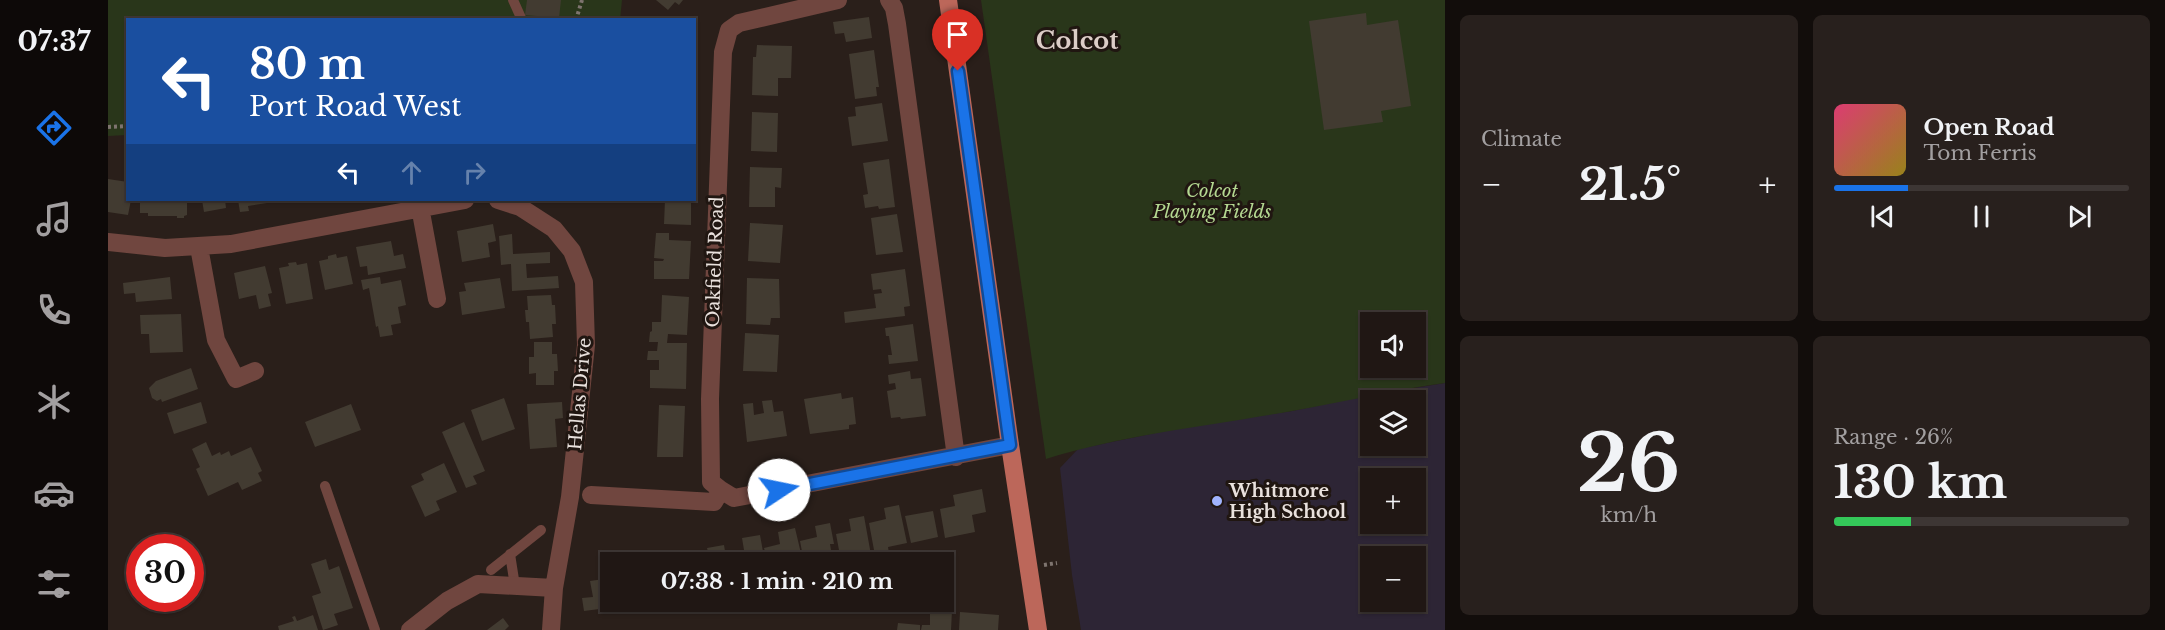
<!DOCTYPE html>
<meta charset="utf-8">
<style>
:root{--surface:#201714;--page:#28201d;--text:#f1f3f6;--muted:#a29fa0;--line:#3d3634;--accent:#1a73e8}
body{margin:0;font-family:"Libre Baskerville",serif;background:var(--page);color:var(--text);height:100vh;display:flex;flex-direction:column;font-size:22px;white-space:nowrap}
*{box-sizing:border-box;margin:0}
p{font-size:20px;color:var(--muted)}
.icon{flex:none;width:33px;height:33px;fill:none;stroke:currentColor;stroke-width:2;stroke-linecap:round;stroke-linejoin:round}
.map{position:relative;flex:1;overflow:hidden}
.drawer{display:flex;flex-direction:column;gap:15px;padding:15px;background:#120d0b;width:720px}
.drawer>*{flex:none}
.top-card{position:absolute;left:18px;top:18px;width:570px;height:183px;border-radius:0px;box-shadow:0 2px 4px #0004,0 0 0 2px var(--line);background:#1a4fa0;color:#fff;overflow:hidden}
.fabs{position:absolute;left:1252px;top:312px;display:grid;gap:12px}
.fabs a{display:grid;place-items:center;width:66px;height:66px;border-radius:0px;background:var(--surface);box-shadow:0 2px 4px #0004,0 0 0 2px var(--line);font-size:30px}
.speed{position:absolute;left:18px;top:534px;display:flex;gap:12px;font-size:30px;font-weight:700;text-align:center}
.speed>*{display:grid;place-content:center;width:78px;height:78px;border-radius:50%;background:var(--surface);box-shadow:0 2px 4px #0004,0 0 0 2px var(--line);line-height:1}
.speed .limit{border:9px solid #d22;background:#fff;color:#111}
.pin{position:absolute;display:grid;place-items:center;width:51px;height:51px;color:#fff;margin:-62px -26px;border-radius:50% 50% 50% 0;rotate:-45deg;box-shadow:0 0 6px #0007}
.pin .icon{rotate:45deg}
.me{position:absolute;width:66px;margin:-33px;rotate:79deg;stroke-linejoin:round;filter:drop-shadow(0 0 4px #0008)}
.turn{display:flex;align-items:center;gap:21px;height:126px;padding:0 24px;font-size:27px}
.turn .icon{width:78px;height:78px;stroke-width:2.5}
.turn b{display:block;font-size:42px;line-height:51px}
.lanes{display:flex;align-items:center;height:57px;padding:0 24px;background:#0003;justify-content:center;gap:30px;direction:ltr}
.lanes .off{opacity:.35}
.big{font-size:45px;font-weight:700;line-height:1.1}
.drawer .card{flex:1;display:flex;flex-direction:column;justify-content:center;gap:9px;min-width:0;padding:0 21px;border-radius:9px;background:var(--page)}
.drawer .dial{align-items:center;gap:0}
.dial b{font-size:78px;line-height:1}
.song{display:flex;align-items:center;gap:18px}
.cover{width:72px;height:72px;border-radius:9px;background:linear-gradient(135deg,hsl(340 70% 55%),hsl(50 70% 35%))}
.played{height:6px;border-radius:3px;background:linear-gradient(90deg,var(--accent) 25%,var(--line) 25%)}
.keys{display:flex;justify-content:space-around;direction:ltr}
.heat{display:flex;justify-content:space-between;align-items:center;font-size:33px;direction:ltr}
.charge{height:9px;border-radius:4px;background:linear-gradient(90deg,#34c759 26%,var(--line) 0)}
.drawer .tiles{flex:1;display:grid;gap:15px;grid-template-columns:repeat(2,1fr)}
.trip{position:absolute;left:492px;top:552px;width:354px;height:60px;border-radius:0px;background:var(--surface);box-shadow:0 2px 4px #0004,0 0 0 2px var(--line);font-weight:700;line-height:60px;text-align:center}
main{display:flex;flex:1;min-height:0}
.dock{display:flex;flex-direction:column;width:108px;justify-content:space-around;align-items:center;background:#0d0908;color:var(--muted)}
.dock .icon{width:42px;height:42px}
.dock .active{color:var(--accent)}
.dock b{font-size:27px;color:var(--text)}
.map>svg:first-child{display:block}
</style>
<main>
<nav class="dock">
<b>07:37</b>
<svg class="icon active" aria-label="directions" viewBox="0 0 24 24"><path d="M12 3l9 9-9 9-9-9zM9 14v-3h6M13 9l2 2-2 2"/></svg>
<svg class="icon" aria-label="music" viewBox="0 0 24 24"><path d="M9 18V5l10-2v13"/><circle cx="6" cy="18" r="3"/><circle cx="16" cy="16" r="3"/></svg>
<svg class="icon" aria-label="phone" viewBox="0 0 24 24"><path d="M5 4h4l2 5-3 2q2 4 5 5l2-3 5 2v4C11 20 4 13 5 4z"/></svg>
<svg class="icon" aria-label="climate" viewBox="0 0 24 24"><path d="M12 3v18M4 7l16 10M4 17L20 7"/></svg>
<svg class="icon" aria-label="car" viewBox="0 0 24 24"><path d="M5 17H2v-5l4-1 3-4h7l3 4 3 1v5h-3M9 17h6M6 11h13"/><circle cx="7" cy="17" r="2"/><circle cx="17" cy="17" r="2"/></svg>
<svg class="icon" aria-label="filters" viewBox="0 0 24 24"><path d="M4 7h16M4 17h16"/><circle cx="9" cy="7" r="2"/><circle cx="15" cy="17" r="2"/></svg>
</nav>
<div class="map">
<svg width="1337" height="630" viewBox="0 0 1337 630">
<rect width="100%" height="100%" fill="#2a1f1a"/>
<!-- education -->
<path fill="#2d2535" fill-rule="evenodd" d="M1337,383v247h-364l-9,-55 -12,-107 18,-19 101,-21 113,-17 61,-13zM1263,400h45v46h-45zM1263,478h45v46h-45zM1263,556h45v46h-45z"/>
<!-- green -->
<path fill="#29361a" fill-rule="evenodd" d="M0,0h514l-2,20h-492l-1,115 -19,1z
M873,0h464v383c-51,7 -102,19 -153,28 -82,15 -166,23 -246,48zM1263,322h45v46h-45z"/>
<!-- building -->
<path fill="#423b31" d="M419,0h34l-2,18 -34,-3z
M548,0h27l-4,5 -4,-3 -7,8z
M1258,13l1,12 31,-5 13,86 -30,5 2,11 -59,8 -15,-109z
M761,17l3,21 -26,4 -2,-9 -9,1 -2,-12z
M586,22h3l-1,35h-2z
M649,45l35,1 -1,32h-13v18l-26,-1 1,-38h3z
M766,50l5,37h-3l1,9 -22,3 -6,-45z
M774,103l6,38 -36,5 -4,-29 8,-1 -1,-9z
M644,112l26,1 -1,39 -26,-1z
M781,159l6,48 -16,2 -1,-3 -13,2 -2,-13 5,-1 -5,-31z
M642,167l32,1 -1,20 -6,-1v20h-26z
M0,179l20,3v18h3l-3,15 -20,-3z
M32,200h47v15l-3,1v2h-7v-2h-29v-3h-8z
M94,200h23l1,8 -22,4z
M130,200h42v1l-32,5 1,5 -9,1z
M557,200h26v25l-27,-1z
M789,214l6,38 -27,3 -5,-37z
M642,223l33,2 -3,38 -32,-2z
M385,224l3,17 -8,2 2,14 -28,5 -5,-31z
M548,233h13v7l22,1 -2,38h-35v-18h9l1,-2 -10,-1z
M404,234l1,20 37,-2v11l-24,1 1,14 31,-2 1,12 -47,3 -1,-27 -10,1 -2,-29z
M283,241l3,15 9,-2 3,14 -38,7 -1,-9 -7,1 -4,-20z
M228,254l1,4 10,-2 6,28 -28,6 -6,-29 9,-2v-3z
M188,262l1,3 10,-2 6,36 -27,5 -7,-36 10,-2 -1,-3z
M157,266l7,27 -4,1 3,12 -12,3 -3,-14 -17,4 -5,-26z
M797,269l5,37 -6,1 1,9 -60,7 -1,-11 32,-4 -2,-14 8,-1 -1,-4 -8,1 -2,-16z
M62,277l2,22 -36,3 -1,-9 -11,1 -1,-11z
M272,277l1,7 20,-4 5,25 -8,2 3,16 -10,2 2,10 -13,2 -2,-11 -2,1 -7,-39 -6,2 -2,-10z
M392,278l5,30 -43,7 -3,-23 7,-1 -2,-8z
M639,278l32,1 1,39h-9l-1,7 -24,-1z
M443,295l1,10h3l1,19h-4l1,13 -23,2 -1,-17h-3l-1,-12h3l-1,-14z
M554,295l27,2 -2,38 -19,-1 -1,9h20l-1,46 -36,-1v-18h9v-10h-12l1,-9h9l1,-9h-9l1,-10 2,-1v-9h9z
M73,314l2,38 -33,1 -1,-19h-8l-1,-19z
M805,324l5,37 -29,3 -1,-9h4l-3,-19h-3l-1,-8z
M637,333l34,2 -2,37 -34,-1z
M426,342h18v12h5l1,17h-4v14h-18v-12l-7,1v-17h5z
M83,368l7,21 -36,13 -1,-3 -4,2 -5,-3 -3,-10 7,-7z
M802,371l1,8 10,-1 5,38 -25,3 -1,-2 -9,1 -4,-27 9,-2 -1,-6 -6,1 -1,-9z
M733,393l1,6 11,-2 3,27 -7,1v4l-39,5 -6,-35z
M396,398l11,31 -33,12 -11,-31z
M664,400l2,12 9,-1 4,25 -40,6 -4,-38 10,-1 1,12 10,-2 -2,-12z
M93,402l6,21 -33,11 -7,-21z
M454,402l1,16 -8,1 2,28 -27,2 -3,-45z
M243,404l10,26 -46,17 -10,-25z
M551,405l26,1 -2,51h-26z
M356,422l21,49 -12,5 4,8 -11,4 -24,-56z
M98,442l6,14 8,-4 1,3 8,-4 2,5 20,-9 11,24 -4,2 4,8 -20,9 -4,-8 -30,14 -12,-27 4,-2 -8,-18z
M336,463l13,29 -21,9 4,9 -15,7 -14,-31 13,-6 -3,-6z
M874,489l4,23 -14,3 3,17 -30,6 -5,-29 15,-3 -2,-11z
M791,505l8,38 -19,4 1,6 -2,4 -5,1 -4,-3 -1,-5h-3l-5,-27 17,-4 -2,-11z
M825,511l5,26 -27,6 -6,-27z
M756,516l7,39 -17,3v4l-13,-1 -5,-27 15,-3 -2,-12z
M722,523l4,21h-4l3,18h-29l-4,-21 17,-4 -2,-11z
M687,528l8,34h-35l-4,-14 16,-4 -2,-12z
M652,535l4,22 -4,1 1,4h-30l-2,-9 15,-3 -2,-12z
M616,545l2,12 -5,1 1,4h-18l6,-2 -3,-12z
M583,551l2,11h-19l-1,-8z
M547,556l1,6h-18l-1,-2z
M218,559l3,11 10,-4 14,42 -19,6 4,11 -15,5 -11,-34 9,-3 -10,-29z
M502,566v36h12l1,4 -39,5 -2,-13 11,-1 -3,-16 14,-2 -2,-12z
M522,602h15l2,8 -15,3z
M549,602h7l1,6 -6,1z
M822,609l22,2 -1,19h-30l1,-5h8z
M852,612l39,3 -1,15h-39z
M205,615l5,15h-39l-1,-4 16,-5 -2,-4 3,-1 2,5z
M395,618l6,8 -4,4h-18z
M790,623l22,2v5h-23z"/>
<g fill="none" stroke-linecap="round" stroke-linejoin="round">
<!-- path -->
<path stroke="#7e746f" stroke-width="4" stroke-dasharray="3 3" stroke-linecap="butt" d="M468,20l6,-20
M0,127l20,-1
M936,565l13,-2"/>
<!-- lane -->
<path stroke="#70463f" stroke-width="10" d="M405,0l9,20
M217,486l50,144
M402,554l5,32
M383,570l50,-40"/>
<!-- street -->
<path stroke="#70463f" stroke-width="18" d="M781,0l5,8 3,16 59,433
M390,200l22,7 34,22 18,22 12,31 2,63 -16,152 -16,91 -3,42
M312,207l17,92
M0,242l57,6 66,-4 234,-44
M91,247l17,93 20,39 19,-8
M613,490l-10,-8 -1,-83 13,-347 6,-22 10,-7 99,-23
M483,495l123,7 7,-12 13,8 276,-53
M302,630l37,-29 31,-17 76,4"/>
<!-- primary -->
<path stroke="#bc675a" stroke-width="18" d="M840,0l62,445 28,185"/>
</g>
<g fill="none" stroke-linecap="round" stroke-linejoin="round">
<defs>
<path id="route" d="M671,490l231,-45 -52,-374"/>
</defs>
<!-- route casing -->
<use href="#route" stroke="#114b97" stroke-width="15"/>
<!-- route -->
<use href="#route" stroke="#1a73e8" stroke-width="10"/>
</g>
<!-- markers -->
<circle fill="#a0b3fd" stroke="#201611" stroke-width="2" cx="1109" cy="501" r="6"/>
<g text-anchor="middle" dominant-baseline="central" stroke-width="6" stroke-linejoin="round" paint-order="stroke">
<!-- park labels -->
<g font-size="18" font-style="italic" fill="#b4d891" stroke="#201611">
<text x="1104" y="191">Colcot<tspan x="1104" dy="21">Playing Fields</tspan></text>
</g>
<!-- street labels -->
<g font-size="18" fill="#e9e1dd" stroke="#201611">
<text transform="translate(607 262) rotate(-88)">Oakfield Road</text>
<text transform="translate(472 394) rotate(-85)">Hellas Drive</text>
</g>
<!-- poi labels -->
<g font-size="18" font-weight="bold" fill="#e9e1dd" stroke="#201611" text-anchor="start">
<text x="1121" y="491">Whitmore<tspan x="1121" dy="21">High School</tspan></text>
</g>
<!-- district labels -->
<g font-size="24" font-weight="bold" fill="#dccdc7" stroke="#201611">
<text x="969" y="40">Colcot</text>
</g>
</g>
</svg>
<div class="fabs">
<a><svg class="icon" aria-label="sound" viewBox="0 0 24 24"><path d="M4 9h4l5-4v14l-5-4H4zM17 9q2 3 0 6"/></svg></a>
<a><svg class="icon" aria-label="layers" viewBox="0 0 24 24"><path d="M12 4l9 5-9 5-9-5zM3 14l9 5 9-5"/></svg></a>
<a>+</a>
<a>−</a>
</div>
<div class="speed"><div class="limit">30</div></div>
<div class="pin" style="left:850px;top:71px;background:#d93025"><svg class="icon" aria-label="arrive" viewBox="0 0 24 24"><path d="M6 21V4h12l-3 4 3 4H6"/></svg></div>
<svg class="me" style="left:671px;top:490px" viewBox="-20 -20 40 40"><circle r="19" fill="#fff"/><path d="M0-13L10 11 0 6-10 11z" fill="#1a73e8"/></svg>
<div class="trip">07:38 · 1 min · 210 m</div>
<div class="top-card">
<div class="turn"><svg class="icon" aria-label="left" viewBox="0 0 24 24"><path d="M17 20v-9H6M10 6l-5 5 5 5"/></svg><div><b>80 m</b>Port Road West</div></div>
<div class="lanes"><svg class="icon" aria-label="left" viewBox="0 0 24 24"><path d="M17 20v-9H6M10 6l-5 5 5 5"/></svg><svg class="icon off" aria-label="ahead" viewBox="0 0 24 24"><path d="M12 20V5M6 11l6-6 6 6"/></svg><svg class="icon off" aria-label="right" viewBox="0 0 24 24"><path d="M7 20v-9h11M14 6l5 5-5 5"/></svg></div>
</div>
</div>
<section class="drawer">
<div class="tiles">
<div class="card"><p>Climate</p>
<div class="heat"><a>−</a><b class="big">21.5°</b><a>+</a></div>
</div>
<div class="card">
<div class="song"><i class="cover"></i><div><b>Open Road</b><p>Tom Ferris</p></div></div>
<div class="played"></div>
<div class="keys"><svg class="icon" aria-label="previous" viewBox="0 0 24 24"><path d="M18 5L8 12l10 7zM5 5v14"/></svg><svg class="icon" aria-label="pause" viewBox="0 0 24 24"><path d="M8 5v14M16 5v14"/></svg><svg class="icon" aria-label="next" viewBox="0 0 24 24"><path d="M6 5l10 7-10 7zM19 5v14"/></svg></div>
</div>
<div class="card dial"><b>26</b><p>km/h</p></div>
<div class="card"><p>Range · 26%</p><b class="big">130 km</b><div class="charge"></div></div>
</div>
</section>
</main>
